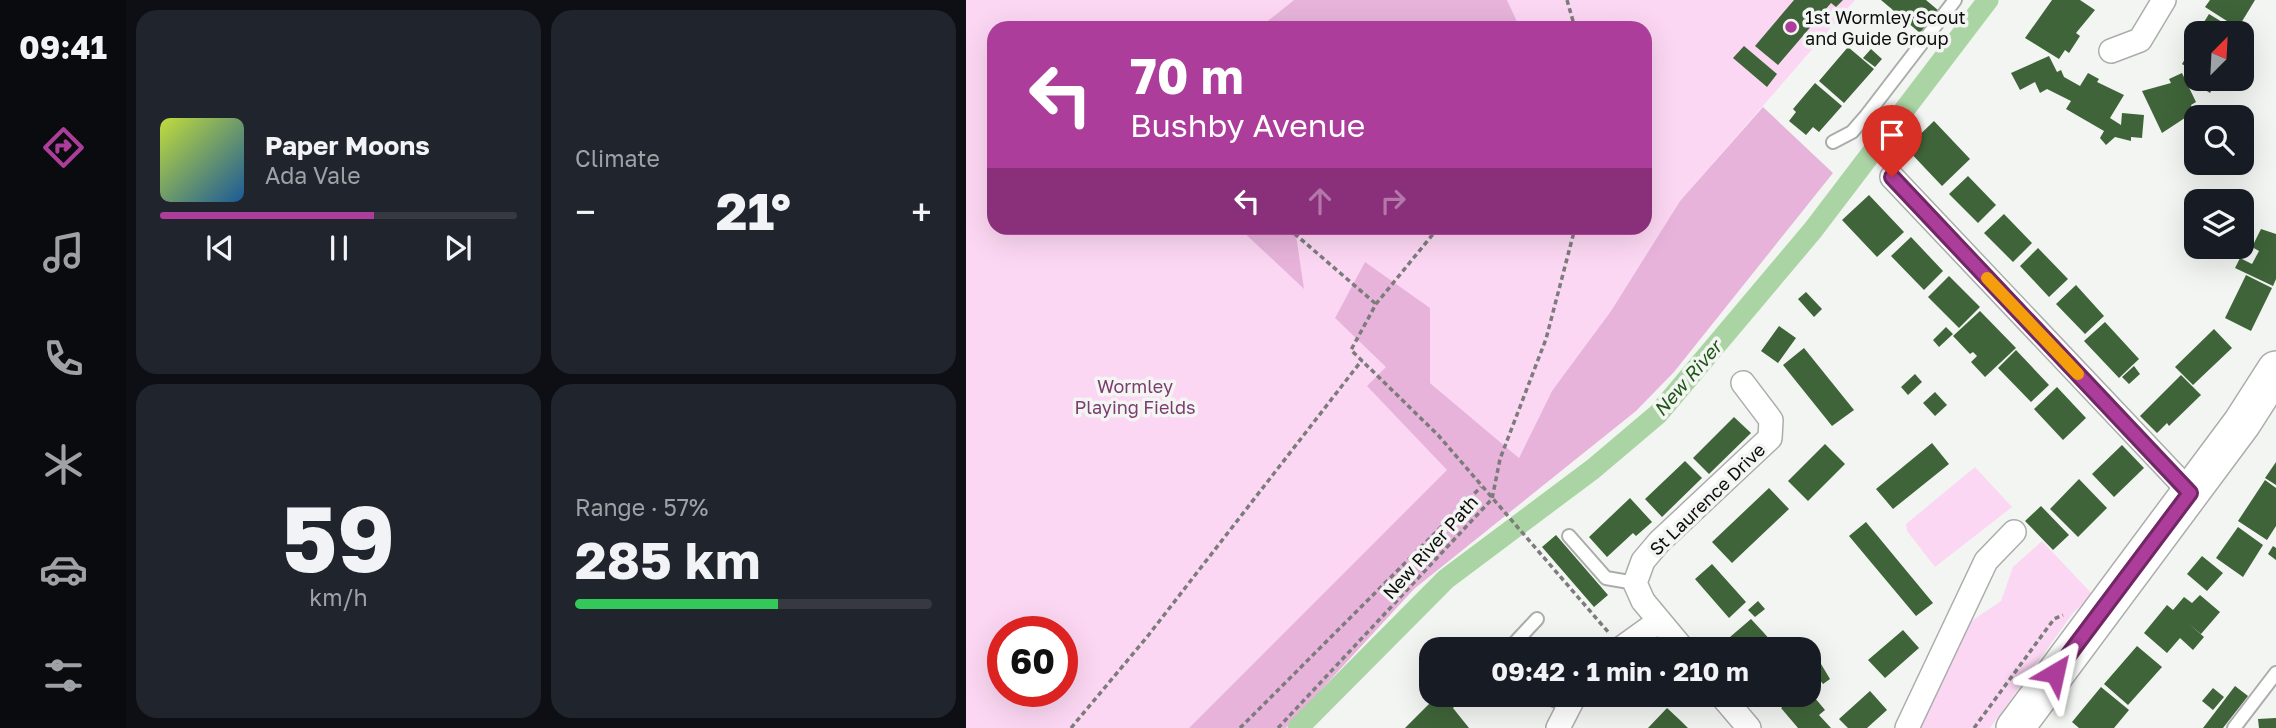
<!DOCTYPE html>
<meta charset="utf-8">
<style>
:root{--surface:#171b24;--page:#20242c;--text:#f1f3f6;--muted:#9ea1a6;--line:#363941;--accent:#ad3d9a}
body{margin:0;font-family:"Golos Text",sans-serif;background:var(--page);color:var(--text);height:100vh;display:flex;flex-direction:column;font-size:26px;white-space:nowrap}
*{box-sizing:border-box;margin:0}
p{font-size:23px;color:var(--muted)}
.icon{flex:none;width:38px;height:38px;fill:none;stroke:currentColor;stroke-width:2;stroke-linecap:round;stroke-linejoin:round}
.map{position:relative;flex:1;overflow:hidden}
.sheet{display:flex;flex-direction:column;gap:10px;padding:10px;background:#0d0f14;width:840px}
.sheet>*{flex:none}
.guide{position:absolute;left:21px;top:21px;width:665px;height:214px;border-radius:21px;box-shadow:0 7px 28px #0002;background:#ad3d9a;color:#fff;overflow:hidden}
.needle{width:46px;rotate:24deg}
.tools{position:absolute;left:1218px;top:21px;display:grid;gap:14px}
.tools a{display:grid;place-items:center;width:70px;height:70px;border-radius:14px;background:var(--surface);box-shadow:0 7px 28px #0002;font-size:35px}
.speed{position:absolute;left:21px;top:616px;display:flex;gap:14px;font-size:35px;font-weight:700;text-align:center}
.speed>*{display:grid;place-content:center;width:91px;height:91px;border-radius:50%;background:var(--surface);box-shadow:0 7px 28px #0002;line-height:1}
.speed .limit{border:10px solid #d22;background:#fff;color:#111}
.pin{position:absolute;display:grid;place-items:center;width:60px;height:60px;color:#fff;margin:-72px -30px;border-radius:50% 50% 50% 0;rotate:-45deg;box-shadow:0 0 7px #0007}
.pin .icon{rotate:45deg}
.me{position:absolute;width:77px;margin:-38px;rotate:36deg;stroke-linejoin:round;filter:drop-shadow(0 0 5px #0008)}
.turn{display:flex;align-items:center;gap:24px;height:147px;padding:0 28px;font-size:32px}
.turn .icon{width:91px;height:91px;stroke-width:2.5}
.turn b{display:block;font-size:49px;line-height:60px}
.lanes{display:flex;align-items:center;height:66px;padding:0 28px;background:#0003;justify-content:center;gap:35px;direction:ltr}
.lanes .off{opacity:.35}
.big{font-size:52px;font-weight:700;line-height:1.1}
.sheet .widget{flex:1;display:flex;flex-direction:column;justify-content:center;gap:10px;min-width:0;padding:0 24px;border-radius:21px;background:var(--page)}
.sheet .dial{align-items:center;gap:0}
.dial b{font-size:91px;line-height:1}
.song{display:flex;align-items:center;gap:21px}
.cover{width:84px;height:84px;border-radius:10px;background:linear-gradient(135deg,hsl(70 70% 55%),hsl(210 70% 35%))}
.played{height:7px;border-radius:4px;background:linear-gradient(90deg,var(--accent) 60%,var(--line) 60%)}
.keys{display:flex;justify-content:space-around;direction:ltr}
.heat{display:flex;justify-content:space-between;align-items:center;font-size:38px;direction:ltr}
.charge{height:10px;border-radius:5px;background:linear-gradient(90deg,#34c759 57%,var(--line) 0)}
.sheet .tiles{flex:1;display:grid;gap:10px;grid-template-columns:repeat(2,1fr)}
.trip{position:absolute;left:453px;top:637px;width:402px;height:70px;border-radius:21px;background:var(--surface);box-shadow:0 7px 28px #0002;font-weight:700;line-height:70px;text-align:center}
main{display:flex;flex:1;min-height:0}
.tab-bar{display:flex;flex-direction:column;width:126px;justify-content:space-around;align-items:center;background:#090b0e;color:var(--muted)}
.tab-bar .icon{width:49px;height:49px}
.tab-bar .on{color:var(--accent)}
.tab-bar b{font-size:32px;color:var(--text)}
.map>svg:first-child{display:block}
</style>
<main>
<nav class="tab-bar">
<b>09:41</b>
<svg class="icon on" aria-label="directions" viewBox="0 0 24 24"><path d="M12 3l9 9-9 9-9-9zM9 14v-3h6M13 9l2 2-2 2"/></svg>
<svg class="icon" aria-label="music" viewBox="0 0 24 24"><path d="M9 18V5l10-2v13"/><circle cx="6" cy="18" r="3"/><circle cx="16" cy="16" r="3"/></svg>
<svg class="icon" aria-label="phone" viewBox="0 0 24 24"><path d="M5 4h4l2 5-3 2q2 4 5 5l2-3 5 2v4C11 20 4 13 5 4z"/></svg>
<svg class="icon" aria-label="climate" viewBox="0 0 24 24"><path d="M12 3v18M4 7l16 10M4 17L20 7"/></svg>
<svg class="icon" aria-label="car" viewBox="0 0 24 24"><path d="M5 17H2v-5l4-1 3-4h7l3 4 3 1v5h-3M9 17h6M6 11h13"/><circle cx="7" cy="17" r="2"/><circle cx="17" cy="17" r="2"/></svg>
<svg class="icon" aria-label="filters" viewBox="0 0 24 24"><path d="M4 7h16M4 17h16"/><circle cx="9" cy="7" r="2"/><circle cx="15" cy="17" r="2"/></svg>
</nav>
<section class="sheet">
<div class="tiles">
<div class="widget">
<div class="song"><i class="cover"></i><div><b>Paper Moons</b><p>Ada Vale</p></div></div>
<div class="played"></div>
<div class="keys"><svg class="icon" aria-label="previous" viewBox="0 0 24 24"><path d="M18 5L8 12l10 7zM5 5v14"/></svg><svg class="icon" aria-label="pause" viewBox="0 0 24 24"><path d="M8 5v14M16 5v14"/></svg><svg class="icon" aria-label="next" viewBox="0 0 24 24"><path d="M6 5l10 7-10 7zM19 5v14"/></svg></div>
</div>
<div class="widget"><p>Climate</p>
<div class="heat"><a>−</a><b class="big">21°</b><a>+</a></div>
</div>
<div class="widget dial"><b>59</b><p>km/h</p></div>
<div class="widget"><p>Range · 57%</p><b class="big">285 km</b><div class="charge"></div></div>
</div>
</section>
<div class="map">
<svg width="1310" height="728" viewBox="0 0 1310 728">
<rect width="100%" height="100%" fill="#f3f5f2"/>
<!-- green -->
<path fill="#fcd7f3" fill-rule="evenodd" d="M0,0h328l-35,28h-265v200h245l64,60 -8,-60h350v-200h-125l-13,-28h348l-175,201 -69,110 -61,84 -31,63 -89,-75v-75l-95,10 52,49 -19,19 80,84 -259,258h-223zM37,632h59v59h-59z
M1009,467l37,40 -77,60 -28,-36 -1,-7z
M1076,541l51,54 -20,18 -83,115h-72l49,-104 34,-23 12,-34z"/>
<!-- forest -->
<path fill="#e7b3da" d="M328,0h213l13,28h-261z
M797,107l70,66 -159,199 -38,39 -222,178 -128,139h-97l258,-258 -80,-84 19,-19 -51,-49 30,-56 65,46v75l89,75 33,-67 59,-80 69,-110z
M273,228h56l9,61z"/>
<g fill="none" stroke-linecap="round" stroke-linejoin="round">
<!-- canal -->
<path stroke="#abd4a4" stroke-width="21" d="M332,728l148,-149 147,-110 65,-55 155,-184 175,-230"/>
</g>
<!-- building -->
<path fill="#3f6439" d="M828,0h49l-7,7 -5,-4 -53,62 -23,-19z
M915,0h45l13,11 -19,22z
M1086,0h28l15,10 -19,23 4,3 -11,17 -4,-3 -6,9 -34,-21z
M1244,0h45l-17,28 -33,-21z
M1243,14l31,19h-39l-2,-3z
M1230,41v32l-14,-9z
M778,46l33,28 -10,13 -34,-29z
M882,47l26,22 -30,34 -25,-22z
M905,49l11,10 -7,8 -12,-9z
M1083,56l8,16 4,-2 3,7 16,9 8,-13 11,6 -2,3 27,13 -14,23 11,7 1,-12 22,2 -2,23 -11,-1v4l-16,-4 -9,8 -6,-7 4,-7 -38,-22 5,-8 -24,-12 -7,4 -5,-11 -15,8 -9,-17z
M1216,73l14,29 -5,3 3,7 -32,21 -20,-42 29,-8 -2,-4z
M1230,79l18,7 -4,7 -16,-10z
M849,83l27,23 -23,26 -6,-5 -7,8 -17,-14 7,-9 -3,-3z
M968,121l36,38 -28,27 -36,-38z
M1002,176l28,29 -18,18 -29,-29z
M903,195l35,37 -27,25 -35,-37z
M1038,214l28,29 -19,19 -29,-29z
M1295,229l15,5v45l-3,7 -38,-18 5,-10 12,6 7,-13 -7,-4z
M945,237l32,34 -19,19 -33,-34z
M1072,248l30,31 -19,18 -29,-31z
M1280,275l26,13 -21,43 -26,-13z
M983,276l31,31 -21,21 -31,-31z
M1110,285l28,31 -19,18 -29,-30z
M840,292l16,17 -8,8 -16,-18z
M1014,311l36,37 -31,29 -14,-15 6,-6 -4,-4 -3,2 -17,-18z
M1139,322l34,37 -20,19 -35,-37z
M813,326l17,12 -18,25 -17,-12z
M980,327l7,7 -14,13 -6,-7z
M1248,329l18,19 -39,37 -18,-18z
M838,348l50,62 -22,16 -49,-61z
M1050,350l33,35 -18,17 -33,-34z
M1168,366l6,8 -11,10 -7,-7z
M949,374l7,8 -14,13 -7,-8z
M1215,375l20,20 -32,31 -2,-3 -10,10 -17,-17z
M1091,387l29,31 -23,22 -29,-31z
M969,392l12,13 -12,11 -12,-13z
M768,417l17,16 -42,41 -16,-16z
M966,443l17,21 -56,45 -17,-20z
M859,444l20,20 -37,37 -20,-20z
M1156,445l22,23 -30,29 -22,-23z
M719,461l17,17 -40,39 -17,-18z
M1310,462v23l-11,-7z
M1113,479l28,29 -29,29 -28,-28z
M1299,480l11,8v38l-9,14 -29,-19z
M803,488l20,21 -57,54 -20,-21z
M664,498l22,24 -16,14 -3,-3 -26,24 -18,-20z
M1075,506l28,29 -16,15 -28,-29z
M900,522l67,81 -17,13 -67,-80z
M1272,527l25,18 -20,32 -27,-19z
M590,535l52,60 -14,12 -52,-60z
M1307,546l3,2v12l-8,-6z
M1236,556l21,17 -16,18 -20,-17z
M746,564l34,38 -17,16 -34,-39z
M1234,595l20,17 -19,22 -12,-10 15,13 -11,13 -13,-12 -13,15 -23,-20 23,-28 6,5 11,-13 8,6z
M792,601l7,8 -10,8 -7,-7z
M785,619l13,14 14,16h-36l-12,-12z
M937,630l16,18 -34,30 -17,-18z
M1171,646l25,21 -34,38 -24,-21z
M852,659l12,20 -7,5 -13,-15z
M1269,686l13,10 -25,32h-20z
M1135,687l28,23 -15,18h-35l-7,-6z
M1247,688l11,9 -11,13 -11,-9z
M904,691l17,19 -20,18h-19l-9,-9z
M844,692l15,18 -6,5 12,13h-33l-17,-20 15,-13h14z
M472,695h19l4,4 -8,9 16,20h-64z
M701,708l15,14 6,6h-40z
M1310,718v10h-17l-1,-9z"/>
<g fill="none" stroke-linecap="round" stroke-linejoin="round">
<defs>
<path id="lane" d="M867,142l19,-10 14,-16 89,-116
M603,536l37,42 29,5
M543,649l28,-30
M577,695l24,11
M1268,728l42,-55"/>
<path id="street" d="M1145,51l29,-11 24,-40
M926,177l299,316
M654,649l39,-28
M717,649l-40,-48 -8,-18 8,-22 16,-19 111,-104 1,-18 -28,-37
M755,695l28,33
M592,728l17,-33
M941,728l79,-167 28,-29"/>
<path id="primary" d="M1049,728l227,-305 34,-53"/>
</defs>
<!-- lane casing -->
<use href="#lane" stroke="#abadab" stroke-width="16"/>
<!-- street casing -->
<use href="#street" stroke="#abadab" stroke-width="26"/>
<!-- primary casing -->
<use href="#primary" stroke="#abadab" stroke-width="40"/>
<!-- path -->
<path stroke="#7b7c7b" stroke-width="3.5" stroke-dasharray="5 3.5" stroke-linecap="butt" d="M601,0l8,28
M322,228l88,76
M472,228l-62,76 -25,46 87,85 171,198
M105,728l76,-91 215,-277
M274,728l241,-241
M312,728l214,-229 8,-40 46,-120 29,-111
M1008,728l80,-109 9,-4"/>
<!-- lane -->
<use href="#lane" stroke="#fff" stroke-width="12"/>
<!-- street -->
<use href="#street" stroke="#fff" stroke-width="23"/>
<!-- primary -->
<use href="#primary" stroke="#fff" stroke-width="37"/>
</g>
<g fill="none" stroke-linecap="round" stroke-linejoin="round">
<defs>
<path id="route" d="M926,177l298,316 -135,180"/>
</defs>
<!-- route casing -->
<use href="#route" stroke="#702864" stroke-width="18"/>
<!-- route -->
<use href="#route" stroke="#ad3d9a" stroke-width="12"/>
<!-- slow -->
<path stroke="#f59e0b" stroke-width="12" d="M1021,278l91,96"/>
</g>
<!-- markers -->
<circle fill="#ad3d9a" stroke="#f3f5f2" stroke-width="2.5" cx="825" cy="27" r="7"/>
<g text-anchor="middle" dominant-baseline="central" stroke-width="7" stroke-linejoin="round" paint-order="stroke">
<!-- poi labels -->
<g font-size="18" fill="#0c0d0c" stroke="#f3f5f2" text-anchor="start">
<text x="839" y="17">1st Wormley Scout<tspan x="839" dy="21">and Guide Group</tspan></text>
</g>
<!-- park labels -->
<g font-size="18" fill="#7b3c6f" stroke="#f3f5f2">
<text x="169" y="386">Wormley<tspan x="169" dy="21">Playing Fields</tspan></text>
</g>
<!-- street labels -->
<g font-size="18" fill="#0c0d0c" stroke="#f3f5f2">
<text transform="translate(741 499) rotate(-44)">St Laurence Drive</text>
<text transform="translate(464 547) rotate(-48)">New River Path</text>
</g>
<!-- water labels -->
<g font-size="19" font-style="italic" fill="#205618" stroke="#f3f5f2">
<text transform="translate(721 378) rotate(-49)">New River</text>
</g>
</g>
</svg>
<div class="tools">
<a><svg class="needle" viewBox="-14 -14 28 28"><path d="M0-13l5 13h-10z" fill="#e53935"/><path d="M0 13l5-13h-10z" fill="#9ea1a6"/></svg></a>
<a><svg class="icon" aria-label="search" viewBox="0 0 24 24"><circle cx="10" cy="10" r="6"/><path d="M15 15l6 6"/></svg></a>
<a><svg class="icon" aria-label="layers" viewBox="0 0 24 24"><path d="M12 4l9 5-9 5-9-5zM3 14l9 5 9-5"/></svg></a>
</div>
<div class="speed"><div class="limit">60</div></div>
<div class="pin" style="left:926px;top:177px;background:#d93025"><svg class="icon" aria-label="arrive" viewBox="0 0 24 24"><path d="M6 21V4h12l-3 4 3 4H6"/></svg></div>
<svg class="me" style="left:1089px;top:673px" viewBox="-20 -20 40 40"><path d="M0-17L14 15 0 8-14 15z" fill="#ad3d9a" stroke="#fff" stroke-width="4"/></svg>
<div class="trip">09:42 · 1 min · 210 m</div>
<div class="guide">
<div class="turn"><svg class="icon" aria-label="left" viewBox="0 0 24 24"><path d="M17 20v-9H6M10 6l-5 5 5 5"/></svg><div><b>70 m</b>Bushby Avenue</div></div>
<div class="lanes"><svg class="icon" aria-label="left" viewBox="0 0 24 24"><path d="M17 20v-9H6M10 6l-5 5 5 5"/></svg><svg class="icon off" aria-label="ahead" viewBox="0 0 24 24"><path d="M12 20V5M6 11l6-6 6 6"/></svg><svg class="icon off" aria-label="right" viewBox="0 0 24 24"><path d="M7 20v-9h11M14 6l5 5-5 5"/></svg></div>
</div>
</div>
</main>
